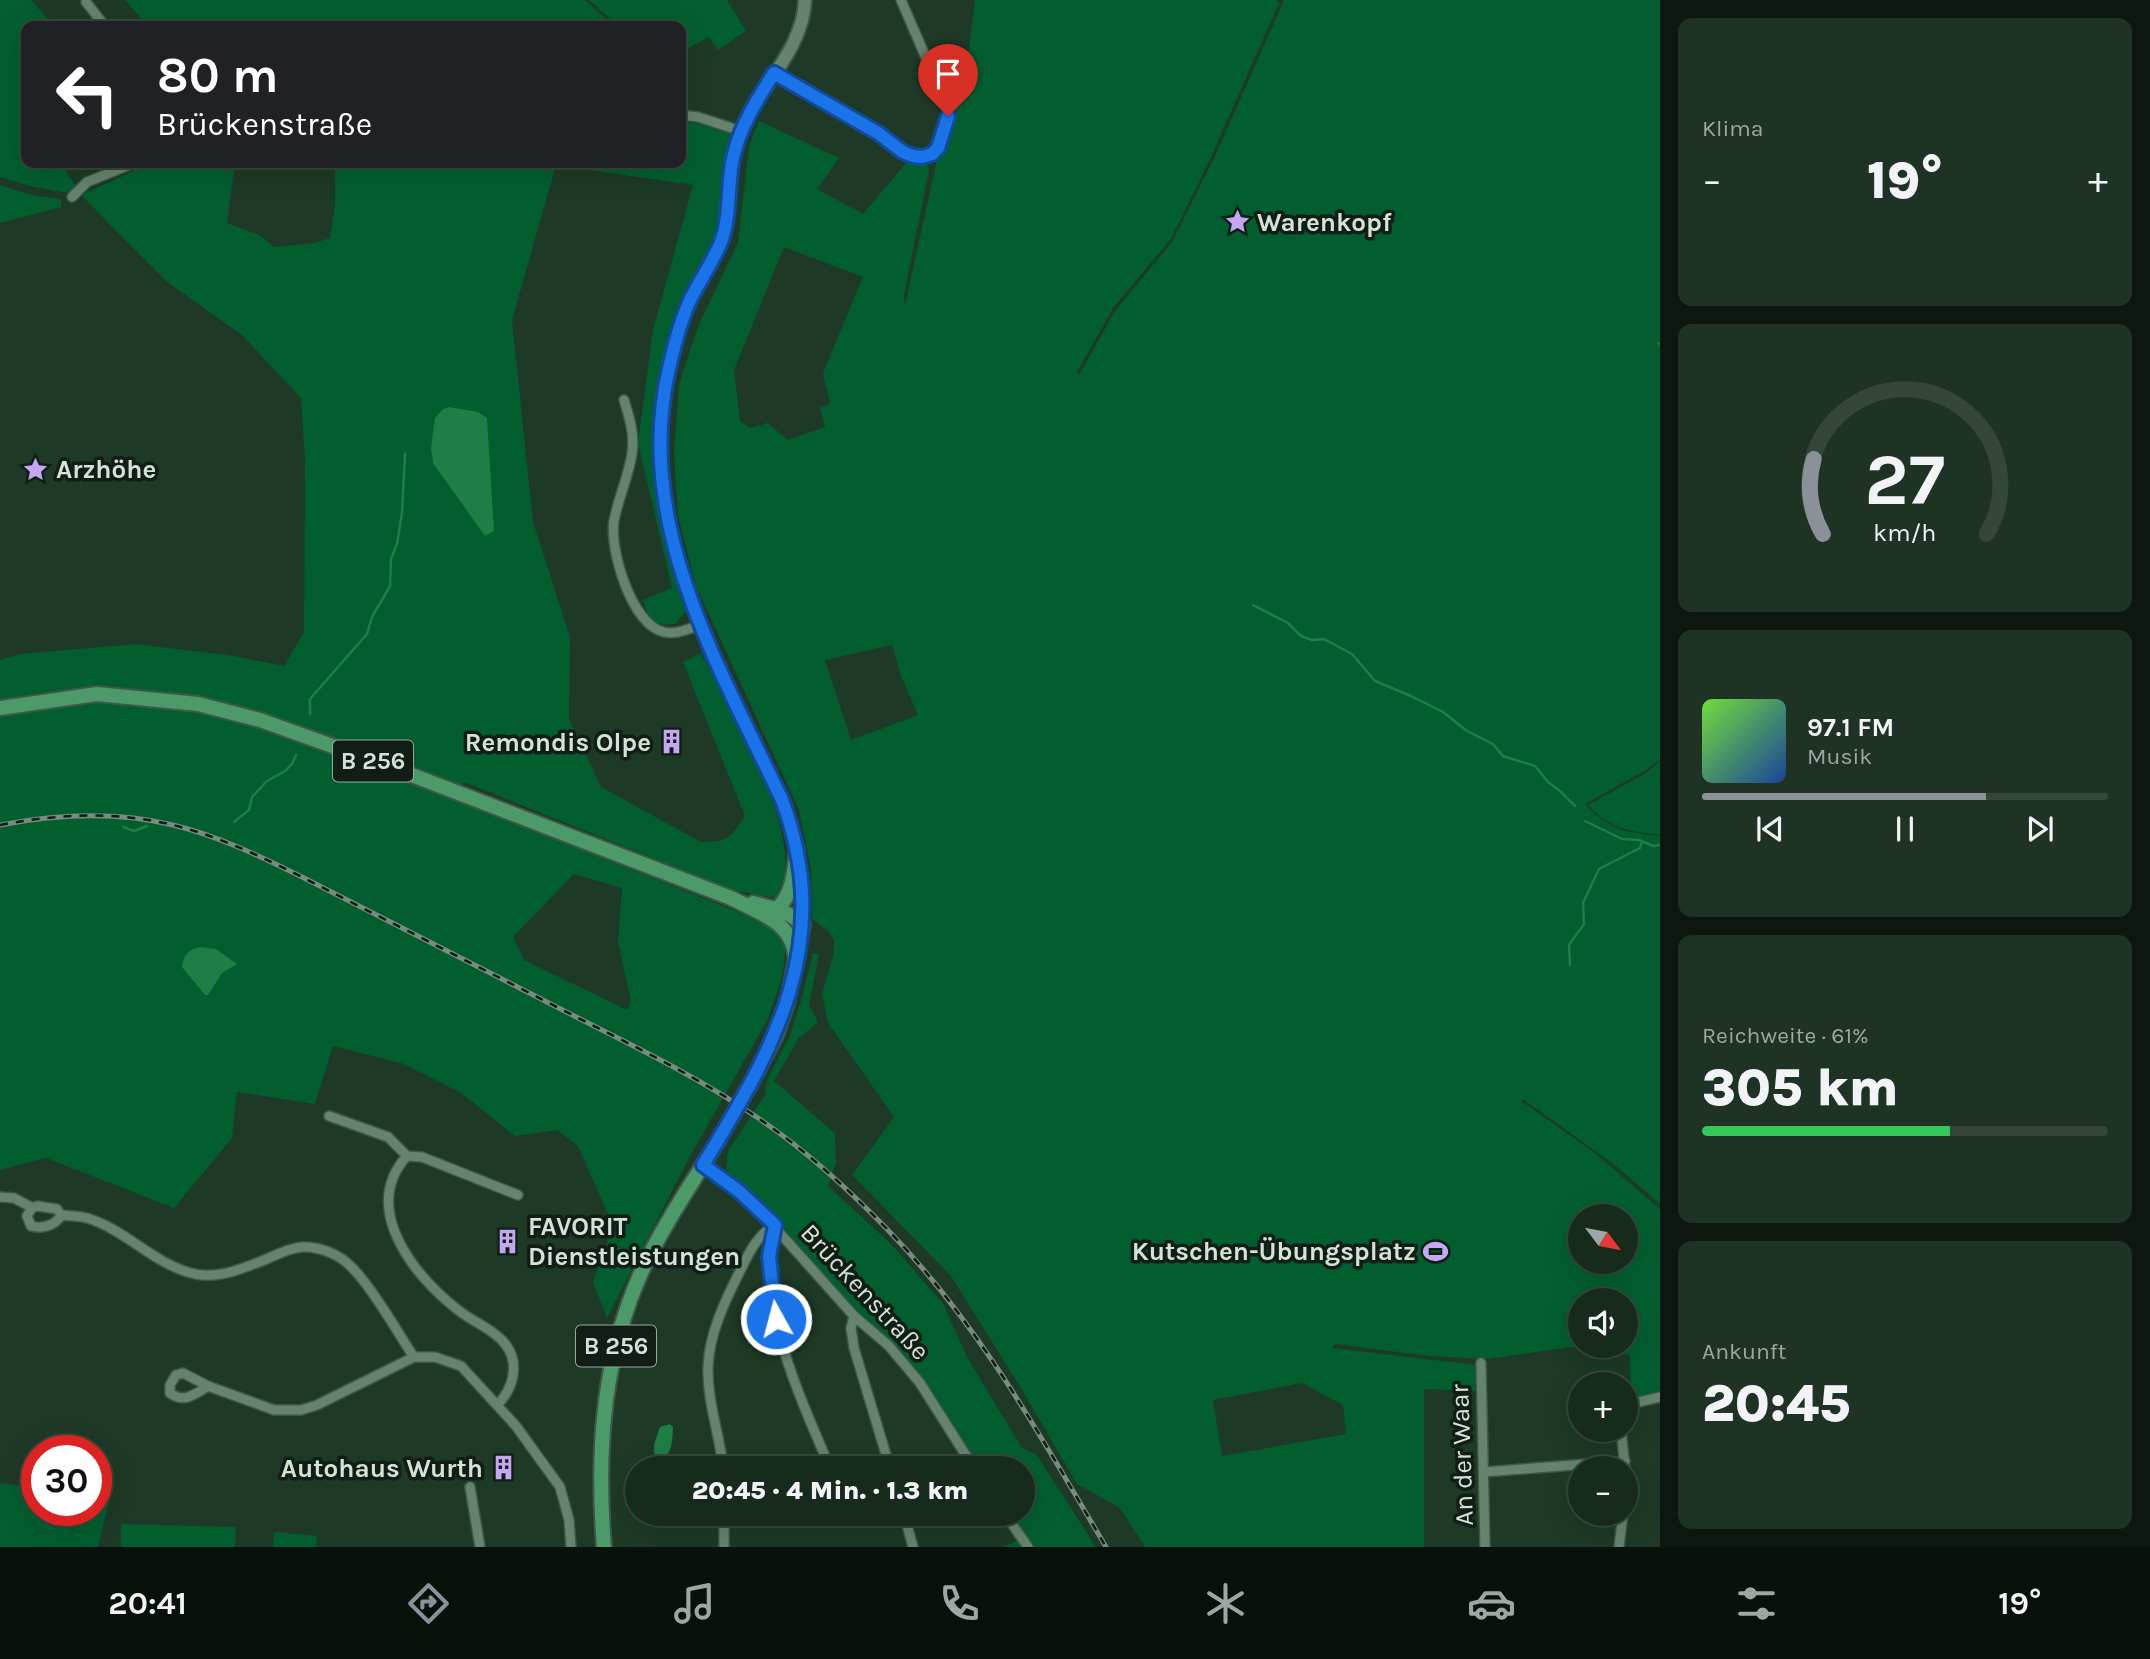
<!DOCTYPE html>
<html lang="de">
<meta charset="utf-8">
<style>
:root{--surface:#162b1c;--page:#1f3325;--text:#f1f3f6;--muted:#9ea7a3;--line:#35473b;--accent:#8c9099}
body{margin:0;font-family:Karla,sans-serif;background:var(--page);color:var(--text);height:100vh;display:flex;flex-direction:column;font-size:26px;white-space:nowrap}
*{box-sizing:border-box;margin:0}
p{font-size:23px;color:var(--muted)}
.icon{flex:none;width:38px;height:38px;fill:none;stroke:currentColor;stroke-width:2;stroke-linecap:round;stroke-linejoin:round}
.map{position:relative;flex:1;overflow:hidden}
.details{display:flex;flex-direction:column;gap:18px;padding:18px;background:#0c180f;width:490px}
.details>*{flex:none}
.top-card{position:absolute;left:21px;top:21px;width:665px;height:147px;border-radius:14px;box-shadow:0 7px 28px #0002,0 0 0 2px var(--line);background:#202124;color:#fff;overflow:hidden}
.needle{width:46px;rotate:122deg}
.controls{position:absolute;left:1568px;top:1204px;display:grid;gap:14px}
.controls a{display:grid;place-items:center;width:70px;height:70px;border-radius:50%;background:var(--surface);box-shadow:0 7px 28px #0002,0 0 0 2px var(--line);font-size:35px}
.speed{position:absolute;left:21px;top:1435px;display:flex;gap:14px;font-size:35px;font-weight:700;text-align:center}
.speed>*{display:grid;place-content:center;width:91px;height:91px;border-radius:50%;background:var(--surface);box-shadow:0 7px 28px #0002,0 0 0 2px var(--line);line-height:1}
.speed .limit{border:10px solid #d22;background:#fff;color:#111}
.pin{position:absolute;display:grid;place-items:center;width:60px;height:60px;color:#fff;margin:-72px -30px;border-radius:50% 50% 50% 0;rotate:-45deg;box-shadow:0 0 7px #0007}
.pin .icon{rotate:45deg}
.me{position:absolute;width:77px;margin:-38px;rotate:353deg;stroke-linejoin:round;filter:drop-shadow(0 0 5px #0008)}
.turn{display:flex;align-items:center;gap:24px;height:147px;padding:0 21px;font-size:32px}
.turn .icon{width:91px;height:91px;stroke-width:2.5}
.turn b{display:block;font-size:49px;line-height:60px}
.big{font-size:52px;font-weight:800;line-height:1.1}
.details .card{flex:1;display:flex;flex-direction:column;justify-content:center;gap:10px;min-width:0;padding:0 24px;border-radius:14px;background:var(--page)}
.details .dial{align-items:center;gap:0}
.dial svg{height:182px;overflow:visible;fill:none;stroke:var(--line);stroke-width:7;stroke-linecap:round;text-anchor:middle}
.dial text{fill:var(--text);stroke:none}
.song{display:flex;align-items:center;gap:21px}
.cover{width:84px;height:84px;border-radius:10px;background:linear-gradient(135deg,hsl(100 70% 55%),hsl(220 70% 35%))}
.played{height:7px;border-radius:4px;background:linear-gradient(90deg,var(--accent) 70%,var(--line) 70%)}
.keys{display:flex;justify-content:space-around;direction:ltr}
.heat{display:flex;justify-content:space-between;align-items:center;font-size:38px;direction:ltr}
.charge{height:10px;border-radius:5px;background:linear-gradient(90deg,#34c759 61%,var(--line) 0)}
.trip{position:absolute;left:625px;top:1456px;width:410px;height:70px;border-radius:35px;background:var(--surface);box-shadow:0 7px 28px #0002,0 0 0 2px var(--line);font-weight:800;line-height:70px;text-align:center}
.tabs{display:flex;height:112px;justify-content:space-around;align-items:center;background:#09110b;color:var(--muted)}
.tabs .icon{width:49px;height:49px}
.tabs .active{color:var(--accent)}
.tabs b{font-size:32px;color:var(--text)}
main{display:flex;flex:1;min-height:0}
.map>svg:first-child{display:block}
</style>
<main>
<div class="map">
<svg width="1660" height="1547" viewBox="0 0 1660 1547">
<rect width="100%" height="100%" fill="#1e3926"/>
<!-- green -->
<path fill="#025e2f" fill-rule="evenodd" d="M0,0h31l23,26h-28v137h35l15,24 -8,6 -38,-7 -30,-9z
M125,0h460l29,26h-466z
M589,0h138l19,31 -28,19 -9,-13 -28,15v-26h-63z
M975,0h302l2,3 -67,152 -41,84 -58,69 -36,64 2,3 36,-64 57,-69 43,-86 69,-156h376v759l-14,11 -61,34c26,27 39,28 75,32v368l-44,-38 -93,-67 -2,2 74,52 65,56v184l-29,6 -1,-44 -52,-9 -90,13 -59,-3 -94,-12 -3,4 145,17 1,26 -54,-2v158h-279l-25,-39 -43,-24 -55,-94 -71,-114 -99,-101 42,-58 -66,-94 -6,-29 11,-38 1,-16 -6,-9 -16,-12 -1,-49 -12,-60 -103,-224 -18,-70 -4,-63 5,-69 20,-60 39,-81 11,-97 10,-25 80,37 -22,31 46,25 48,-57 17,7 1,6 -25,125 1,10 31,-141 33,-115zM784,247l79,30 -40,96 7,31 -10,4 5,19 -37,13 -21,-17 -17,5 -10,-7 -6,-51zM892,645l9,31 17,39 -67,25 -26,-80zM1580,1216h46v46h-46zM1580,1300h46v46h-46zM1302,1383l41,22 3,29 -124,22 -9,-56z
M681,123h14l38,11c-7,32 -8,67 -16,99 -8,28 -26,51 -36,77 -8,24 -18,52 -22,77 -12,76 5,152 27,224l-11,13 -12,1 -14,-6 -6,-19 29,-12 -34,-145 15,-113 40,-145 -137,-20 -44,155 21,202 37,115 -1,82 32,68 100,55c27,0 29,-4 44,-26l-62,-154 18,-9c25,49 115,197 74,245l-43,-8 -268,-108 -4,19 298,119 23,13 6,8 -5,37 -14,41 -79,139 -82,160 -14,-36 20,-56 -35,-80 -21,-16 -42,6 -54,-43 -57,-29 -71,-18 -18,58 -78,-12 -5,46 -58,70 -128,-50 -46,12v-510l21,-6 114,-10 93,11 56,11 20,-34 1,-171 -4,-63 -59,-63 -76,-54 -85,-86 70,-32h84l-8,60 34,13 13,11 40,-4 16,-5 5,-35v-40h346zM574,874l48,14 -4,54 13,59 -4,9 -103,-50 -11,-23z
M0,185l32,10 29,4v8l-61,16z
M1660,761v74c-31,-4 -50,-5 -72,-30l58,-32z
M813,953l6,1 -10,51 9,17 -19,16 -25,43 61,52 1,29 -8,24 64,59 52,60 23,52 55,91 15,7 59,92h-94l21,-9 -15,-24h14v-46h-41l-61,-93 -24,-30 -39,-31 -96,-113 -35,-31 2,-19 37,-56 2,-15 23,-45 12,-38z
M0,1483l37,4v23h59v-18l15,1 -13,54h-98z
M121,1524l115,3 -1,20h-114z
M274,1532l43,4 -1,11h-43z"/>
<!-- water -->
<path fill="#1f7d46" d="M449,407l29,5 9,6 7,113 -9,5 -52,-73 -2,-16 4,-29 8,-9z
M201,947l15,2 21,15 -15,9 -14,22h-3l-23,-28c2,-13 7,-18 19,-20z
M670,1424l3,3c-1,14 0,27 -13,34 -12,-9 -3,-23 0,-34z"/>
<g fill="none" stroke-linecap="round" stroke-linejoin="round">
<!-- stream -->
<path stroke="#1f7d46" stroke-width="2.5" d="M1659,343l1,2
M1253,605l35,18 13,13 11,4 12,-1 28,15 23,27 36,15 32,16 24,19 26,13 10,12 32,10 13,16 12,9 15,15
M310,714v-15l57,-65 5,-17 18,-31 1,-27 6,-15 5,-31 3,-59
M1585,821l37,18 17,1 14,6 7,-1
M234,822l15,-12 3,-13 15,-16 18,-10 7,-7 4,-9
M123,827l11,4 13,-5
M1570,965l-1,-20 15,-21 -1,-21 16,-34 41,-21 2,-7"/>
<defs>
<path id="street" d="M86,2l19,24
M774,73c34,21 72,37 105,60 12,9 25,25 42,24 22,-1 28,-36 25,-53l-45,-104
M681,115l17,2 43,14
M72,197l15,-15 47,-19
M624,400c5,17 11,34 8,53 -3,23 -14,45 -18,68 -5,28 18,105 50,111 12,3 24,-3 36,-7
M329,1116l59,21 19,19
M703,1165l50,38 101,113 35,30 31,37 54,85
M0,1197l14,1 19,10
M37,1206l20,3 4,7c-7,10 -19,13 -30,10l-4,-10 4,-7z
M61,1215c8,1 18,1 26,3 40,12 67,47 108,56 24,5 45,-5 67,-13 12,-5 26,-13 40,-14 15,-1 33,6 44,15 23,19 51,70 68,95
M775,1225c-20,80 25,171 55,243
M854,1316l-3,12 3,20 36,120
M1481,1363l4,184
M208,1386c-13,8 -24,18 -38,7v-8l6,-10 7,-2 25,13 66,24h27l16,-5 97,-48h21l26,9 55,60 44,61 9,33 2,27
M498,1404c15,-15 22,-40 8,-59 -11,-15 -33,-23 -48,-35 -43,-34 -99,-101 -51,-154l15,1 96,38
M1626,1405l34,-8
M1621,1430l4,38
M723,1468c-3,-33 -16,-66 -15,-101 1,-33 17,-66 32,-96 9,-18 17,-36 35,-46
M1484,1472l141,-11
M470,1487l10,60
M724,1514v33
M904,1514l9,33
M1005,1514l23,33
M1619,1547l4,-33"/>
<path id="secondary" d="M803,925c-1,-44 -5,-84 -21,-125 -64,-136 -151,-280 -112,-437 5,-22 12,-45 22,-65 11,-22 26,-43 32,-67 8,-29 4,-60 13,-89 15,-50 66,-88 68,-142"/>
<path id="primary" d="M0,708l97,-14 101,10 62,16 131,47 340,131c33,17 65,25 65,67
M753,903c18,5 37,8 50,22
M777,909c17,-17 17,-37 20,-60
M750,1085l26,-50 11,-32 16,-78
M604,1547c-8,-99 -1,-197 43,-287 20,-41 47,-80 71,-119"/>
</defs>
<!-- street casing -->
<use href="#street" stroke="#3e5747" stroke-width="12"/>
<!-- secondary casing -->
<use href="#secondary" stroke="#3e5747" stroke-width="16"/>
<!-- primary casing -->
<use href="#primary" stroke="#3e5747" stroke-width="18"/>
<!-- street -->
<use href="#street" stroke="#65836d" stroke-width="9"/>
<!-- secondary -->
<use href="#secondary" stroke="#65836d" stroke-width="12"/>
<!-- primary -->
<use href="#primary" stroke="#4c9a69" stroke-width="14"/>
<defs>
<path id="rail" d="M0,825c58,-11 115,-14 173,0 45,11 87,31 129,52 37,19 74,38 112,57 58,30 116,59 174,89 58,29 116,58 170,95 46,31 88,69 127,109 92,94 155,208 221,320"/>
</defs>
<!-- rail casing -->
<use href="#rail" stroke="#778c7d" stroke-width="5"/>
<!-- rail -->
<use href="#rail" stroke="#111d15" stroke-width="2.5" stroke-dasharray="8" stroke-linecap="butt"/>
<defs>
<path id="primary-bridge" d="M718,1141l32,-56"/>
</defs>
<!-- primary-bridge casing -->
<use href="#primary-bridge" stroke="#3e5747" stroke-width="18" stroke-linecap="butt"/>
<!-- primary-bridge -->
<use href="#primary-bridge" stroke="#4c9a69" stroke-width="14"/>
</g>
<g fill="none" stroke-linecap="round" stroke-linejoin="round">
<defs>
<path id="route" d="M776,1319l-7,-62 6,-32 -35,-33 -37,-27c73,-119 132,-224 79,-365 -64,-136 -151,-280 -112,-436 5,-22 11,-45 21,-66 10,-19 22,-37 30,-56 10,-27 6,-56 12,-84 7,-32 24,-58 41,-85l104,60 25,19 10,4 9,1 10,-3 6,-6 10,-32"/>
</defs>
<!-- route casing -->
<use href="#route" stroke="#114b97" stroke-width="18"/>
<!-- route -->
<use href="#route" stroke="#1a73e8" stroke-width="12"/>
</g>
<!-- icons -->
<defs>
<symbol id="sight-bare" viewBox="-9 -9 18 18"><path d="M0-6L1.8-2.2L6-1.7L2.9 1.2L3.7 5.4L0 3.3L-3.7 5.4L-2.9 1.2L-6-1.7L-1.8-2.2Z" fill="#c5a7f1" stroke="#111d15" stroke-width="2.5" paint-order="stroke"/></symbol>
<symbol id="building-bare" viewBox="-9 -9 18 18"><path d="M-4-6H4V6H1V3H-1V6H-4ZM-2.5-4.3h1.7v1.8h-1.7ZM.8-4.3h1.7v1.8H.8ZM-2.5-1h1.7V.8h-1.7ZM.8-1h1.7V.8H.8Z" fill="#c5a7f1" stroke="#111d15" stroke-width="2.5" paint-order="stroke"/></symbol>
<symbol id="stadium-bare" viewBox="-9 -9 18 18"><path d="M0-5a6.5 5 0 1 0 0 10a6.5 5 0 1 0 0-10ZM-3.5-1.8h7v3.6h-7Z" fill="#c5a7f1" stroke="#111d15" stroke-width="2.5" paint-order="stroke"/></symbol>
</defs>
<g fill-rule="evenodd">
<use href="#sight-bare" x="1220" y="204" width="35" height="35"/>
<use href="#sight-bare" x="18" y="452" width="35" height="35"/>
<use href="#building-bare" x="654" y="724" width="35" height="35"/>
<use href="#building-bare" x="490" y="1224" width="35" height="35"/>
<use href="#stadium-bare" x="1418" y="1234" width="35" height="35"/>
<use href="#building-bare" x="486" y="1450" width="35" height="35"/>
</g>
<g text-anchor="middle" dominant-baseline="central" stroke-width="7" stroke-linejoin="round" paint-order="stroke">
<!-- shield labels -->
<g fill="#111d15" stroke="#99a89d" stroke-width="2">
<rect x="333" y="740.5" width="80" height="41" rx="5"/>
<rect x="576" y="1325.5" width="80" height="41" rx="5"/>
</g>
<g font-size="24" font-weight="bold" fill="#d3e3d7">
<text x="373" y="761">B 256</text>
<text x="616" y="1346">B 256</text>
</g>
<!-- poi labels -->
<g font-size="26" font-weight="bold" fill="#d3e3d7" stroke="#111d15" text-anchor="start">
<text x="1257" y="222">Warenkopf</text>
<text x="56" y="469">Arzhöhe</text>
<text x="651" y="742" text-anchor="end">Remondis Olpe</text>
<text x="528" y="1226">FAVORIT<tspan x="528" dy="30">Dienstleistungen</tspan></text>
<text x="1416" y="1251" text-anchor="end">Kutschen-Übungsplatz</text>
<text x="483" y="1468" text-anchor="end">Autohaus Wurth</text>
</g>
<!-- street labels -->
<g font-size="26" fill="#d3e3d7" stroke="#111d15">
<text transform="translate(865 1292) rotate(47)">Brückenstraße</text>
<text transform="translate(1462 1455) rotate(-92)">An der Waar</text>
</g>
</g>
</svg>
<div class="controls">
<a><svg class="needle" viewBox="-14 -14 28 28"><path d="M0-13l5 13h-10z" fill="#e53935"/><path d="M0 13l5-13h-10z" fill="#9ea7a3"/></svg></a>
<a><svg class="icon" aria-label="sound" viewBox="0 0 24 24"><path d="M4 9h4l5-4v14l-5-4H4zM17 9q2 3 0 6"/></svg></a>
<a>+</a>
<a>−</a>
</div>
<div class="speed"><div class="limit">30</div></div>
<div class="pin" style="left:948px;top:116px;background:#d93025"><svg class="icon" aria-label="arrive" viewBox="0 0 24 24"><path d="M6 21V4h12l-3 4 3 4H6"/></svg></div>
<svg class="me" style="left:776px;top:1319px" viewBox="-20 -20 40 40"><circle r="17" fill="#1a73e8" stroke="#fff" stroke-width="3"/><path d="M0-11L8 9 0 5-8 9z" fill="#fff"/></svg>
<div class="trip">20:45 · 4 Min. · 1.3 km</div>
<div class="top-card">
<div class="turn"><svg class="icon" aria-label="left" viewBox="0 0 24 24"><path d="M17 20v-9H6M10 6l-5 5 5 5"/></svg><div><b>80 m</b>Brückenstraße</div></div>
</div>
</div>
<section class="details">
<div class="card"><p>Klima</p>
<div class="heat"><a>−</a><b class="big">19°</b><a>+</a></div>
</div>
<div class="card dial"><svg viewBox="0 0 100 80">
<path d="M14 69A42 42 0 1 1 86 69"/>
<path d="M14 69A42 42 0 0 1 10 36" stroke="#8c9099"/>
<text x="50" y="56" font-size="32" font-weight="700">27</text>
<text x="50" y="72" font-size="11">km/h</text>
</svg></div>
<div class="card">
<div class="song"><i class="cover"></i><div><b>97.1 FM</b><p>Musik</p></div></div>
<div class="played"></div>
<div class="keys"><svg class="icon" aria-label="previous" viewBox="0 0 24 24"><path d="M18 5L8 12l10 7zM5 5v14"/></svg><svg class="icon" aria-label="pause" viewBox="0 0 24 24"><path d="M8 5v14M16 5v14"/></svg><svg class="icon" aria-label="next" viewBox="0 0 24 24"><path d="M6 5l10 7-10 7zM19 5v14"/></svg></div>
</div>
<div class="card"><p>Reichweite · 61%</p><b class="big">305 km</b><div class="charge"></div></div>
<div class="card"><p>Ankunft</p><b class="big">20:45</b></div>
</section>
</main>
<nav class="tabs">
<b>20:41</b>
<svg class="icon active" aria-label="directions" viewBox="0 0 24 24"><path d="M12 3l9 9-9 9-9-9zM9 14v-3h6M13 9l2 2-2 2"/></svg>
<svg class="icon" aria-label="music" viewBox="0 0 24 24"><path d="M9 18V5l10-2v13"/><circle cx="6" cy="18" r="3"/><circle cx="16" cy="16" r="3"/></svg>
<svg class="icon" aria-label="phone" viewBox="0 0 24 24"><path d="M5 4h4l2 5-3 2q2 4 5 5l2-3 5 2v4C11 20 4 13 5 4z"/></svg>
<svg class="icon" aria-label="climate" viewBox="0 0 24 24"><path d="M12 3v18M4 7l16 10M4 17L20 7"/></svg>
<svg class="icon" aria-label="car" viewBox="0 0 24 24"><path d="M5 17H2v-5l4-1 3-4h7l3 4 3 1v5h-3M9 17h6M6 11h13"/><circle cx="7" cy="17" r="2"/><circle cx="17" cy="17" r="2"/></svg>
<svg class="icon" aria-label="filters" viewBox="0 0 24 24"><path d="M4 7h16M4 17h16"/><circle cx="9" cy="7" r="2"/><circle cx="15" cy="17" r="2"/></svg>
<b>19°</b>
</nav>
